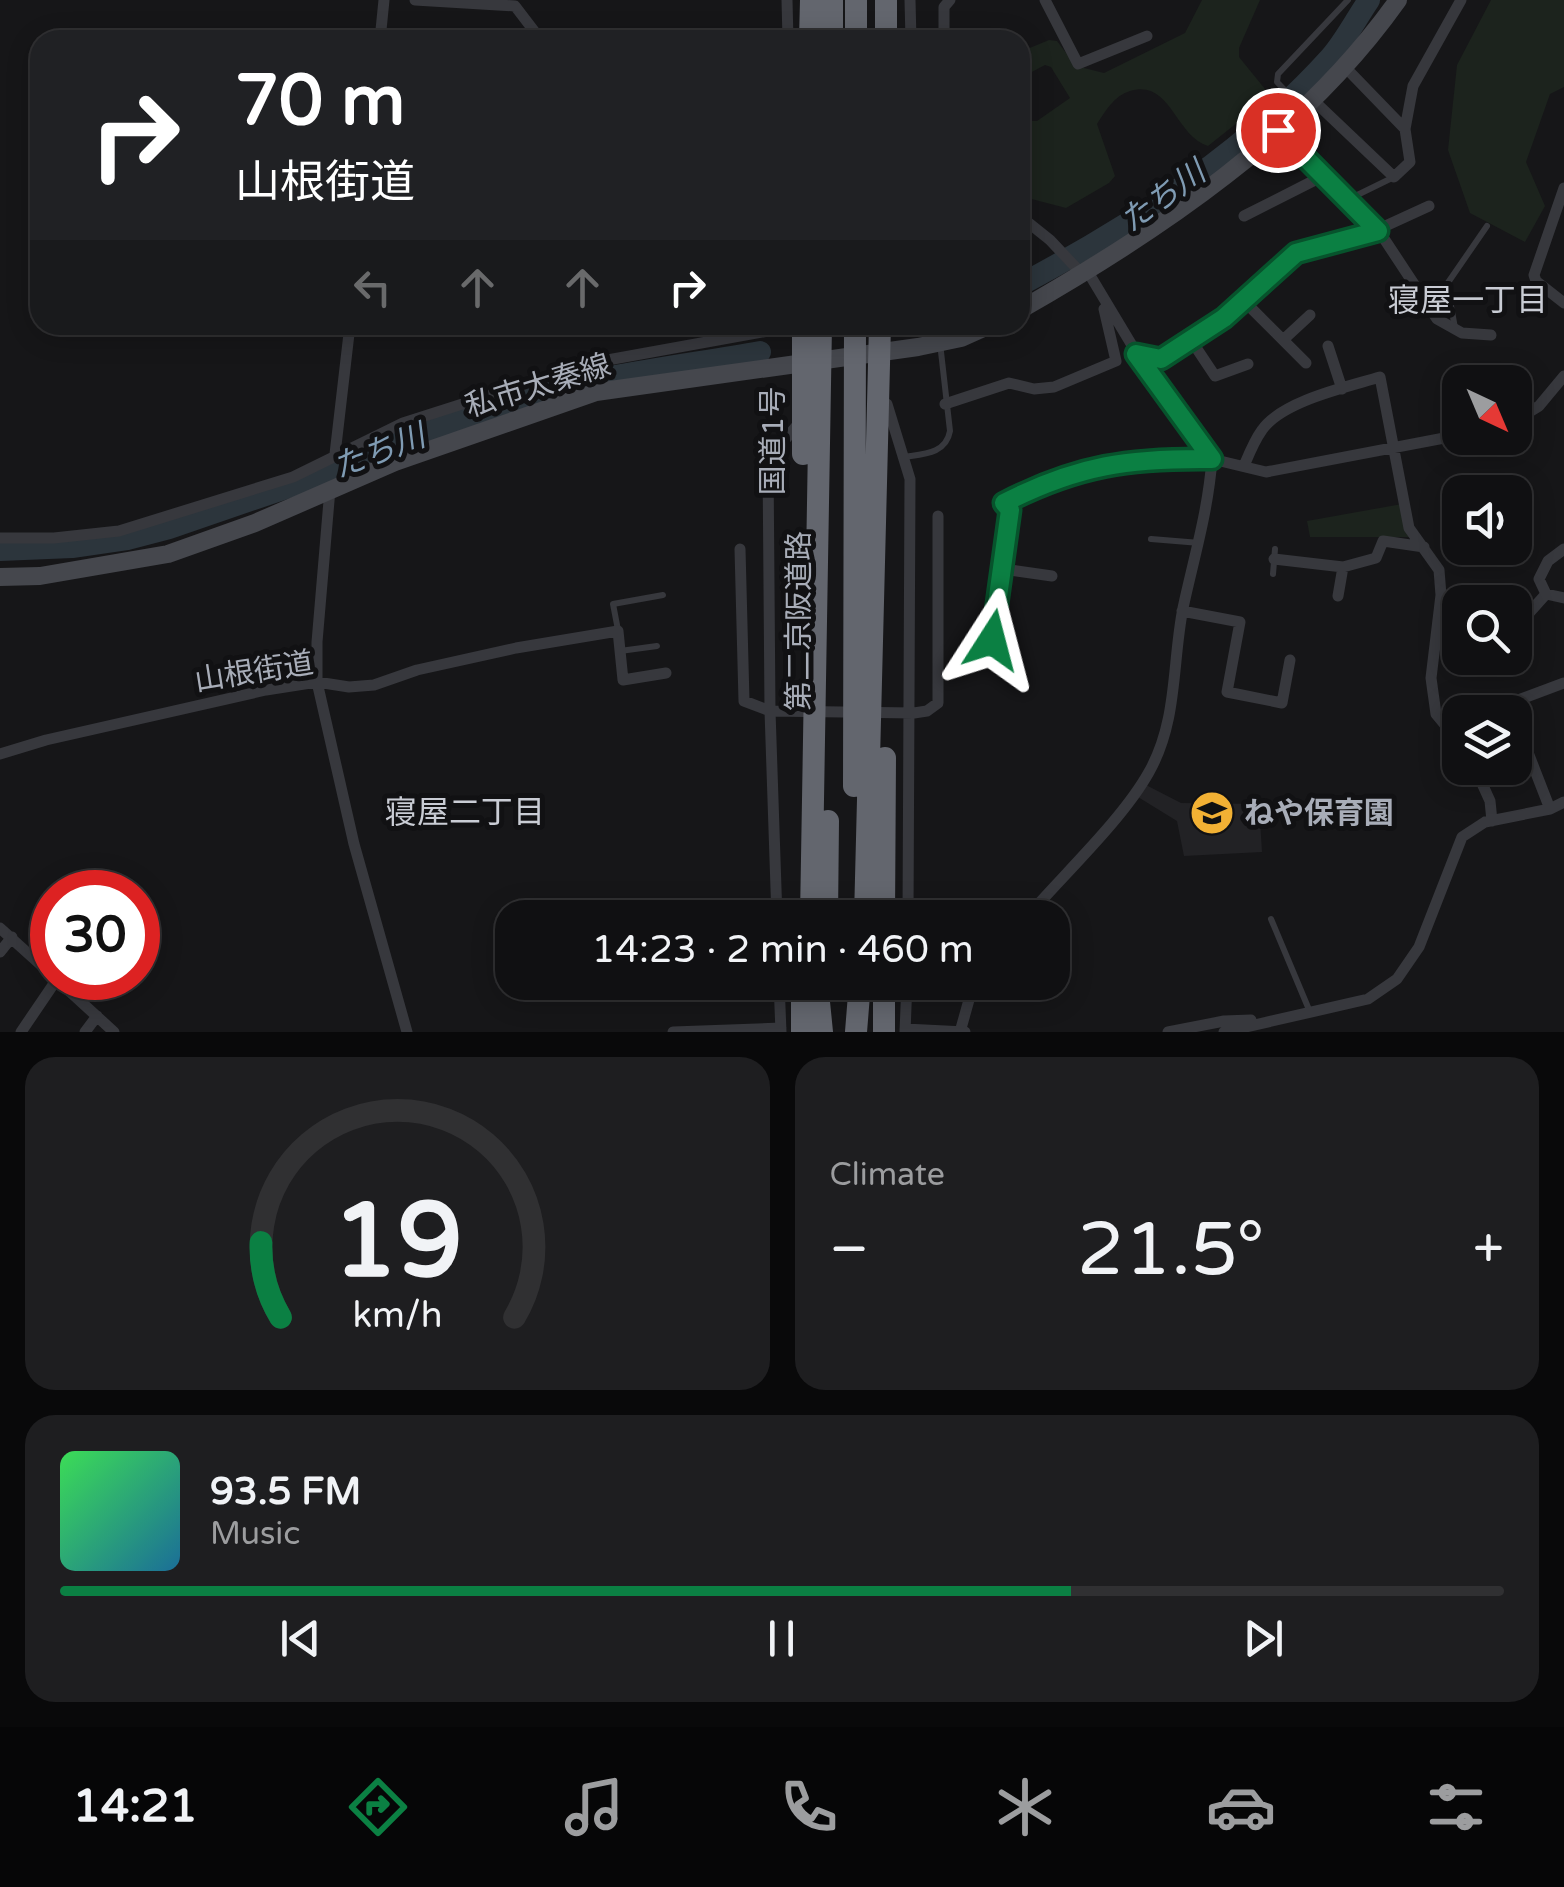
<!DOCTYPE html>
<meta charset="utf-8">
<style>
:root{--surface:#101012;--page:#1e1e20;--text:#f1f3f6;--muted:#9c9d9f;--line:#303032;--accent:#0b8043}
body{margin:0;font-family:"Varela Round","Noto Sans JP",sans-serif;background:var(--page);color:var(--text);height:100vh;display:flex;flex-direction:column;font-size:38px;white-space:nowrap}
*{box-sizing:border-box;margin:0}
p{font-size:32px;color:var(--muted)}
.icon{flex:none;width:55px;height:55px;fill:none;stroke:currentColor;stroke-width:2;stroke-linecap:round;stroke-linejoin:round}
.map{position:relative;height:1032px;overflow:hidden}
.details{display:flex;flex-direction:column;gap:25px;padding:25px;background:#09090a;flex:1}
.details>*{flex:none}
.guide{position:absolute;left:30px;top:30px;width:1000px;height:305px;border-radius:30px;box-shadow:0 5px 25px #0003,0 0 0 2px var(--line);background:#202124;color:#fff;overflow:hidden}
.needle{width:65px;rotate:136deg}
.tools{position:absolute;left:1442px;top:365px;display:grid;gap:20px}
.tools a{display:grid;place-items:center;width:90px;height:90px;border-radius:20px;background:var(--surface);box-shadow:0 5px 25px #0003,0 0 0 2px var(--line);font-size:50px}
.speed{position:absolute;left:30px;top:870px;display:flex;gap:20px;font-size:50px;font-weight:700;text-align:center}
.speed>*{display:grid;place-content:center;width:130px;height:130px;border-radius:50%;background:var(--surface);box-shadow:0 5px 25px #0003,0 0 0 2px var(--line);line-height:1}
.speed .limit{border:15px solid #d22;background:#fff;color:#111}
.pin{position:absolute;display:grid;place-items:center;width:85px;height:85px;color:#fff;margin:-42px;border:5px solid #fff;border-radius:50%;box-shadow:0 2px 10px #0007}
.me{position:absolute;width:110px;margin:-55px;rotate:9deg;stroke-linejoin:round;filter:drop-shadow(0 0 8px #0008)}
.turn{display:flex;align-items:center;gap:35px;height:210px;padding:0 40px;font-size:45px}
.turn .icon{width:130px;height:130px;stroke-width:2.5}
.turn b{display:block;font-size:70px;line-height:85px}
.lanes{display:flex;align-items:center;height:95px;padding:0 40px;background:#0003;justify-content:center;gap:50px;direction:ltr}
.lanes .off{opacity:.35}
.big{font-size:75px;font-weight:600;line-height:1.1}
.details .widget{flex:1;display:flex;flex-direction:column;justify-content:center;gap:15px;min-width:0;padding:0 35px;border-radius:30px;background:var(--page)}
.details .dial{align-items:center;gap:0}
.dial svg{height:260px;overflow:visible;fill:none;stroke:var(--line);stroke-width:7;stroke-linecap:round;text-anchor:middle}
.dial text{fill:var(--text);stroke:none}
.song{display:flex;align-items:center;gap:30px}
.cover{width:120px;height:120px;border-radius:15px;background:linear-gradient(135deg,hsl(130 70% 55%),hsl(200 70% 35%))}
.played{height:10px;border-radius:5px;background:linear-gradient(90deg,var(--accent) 70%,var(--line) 70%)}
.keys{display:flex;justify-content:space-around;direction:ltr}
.heat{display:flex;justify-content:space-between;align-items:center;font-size:55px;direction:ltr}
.details .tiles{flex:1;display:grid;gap:25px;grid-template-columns:1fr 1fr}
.widget:last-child{grid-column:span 2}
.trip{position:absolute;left:495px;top:900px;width:575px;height:100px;border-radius:30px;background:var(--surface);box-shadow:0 5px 25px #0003,0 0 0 2px var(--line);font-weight:600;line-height:100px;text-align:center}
.menu{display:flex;height:160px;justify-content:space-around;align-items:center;background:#060607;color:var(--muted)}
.menu .icon{width:70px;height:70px}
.menu .selected{color:var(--accent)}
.menu b{font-size:45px;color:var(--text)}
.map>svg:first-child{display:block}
</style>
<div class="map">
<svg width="1564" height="1032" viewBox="0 0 1564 1032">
<rect width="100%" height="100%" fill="#161618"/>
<!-- built -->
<path fill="#222225" d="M1146,785l35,18 78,1 3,48 -78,4 -7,-35 -39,-24z"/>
<!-- green -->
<path fill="#1c231d" d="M1202,0h58l-21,48v9l26,32 -3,14 -54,43c-34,-11 -37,-67 -78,-55 -16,5 -24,19 -33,33l18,52 -6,7 -43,25 -46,-12v-84l10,9h7l33,-23 -19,-31 -6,-2 -17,9 -8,-2v-20l29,-12 8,1 19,25 28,7 81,-40z
M1491,0h73v87l-14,7 -24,68 19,44 -20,36 -55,-29 -22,-63 9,-85z
M1402,504l10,33h-102l-3,-16z"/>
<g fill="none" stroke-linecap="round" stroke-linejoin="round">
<!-- river -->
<path stroke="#2c353c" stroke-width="22" d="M1020,285c113,-60 224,-132 310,-227 15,-17 26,-39 39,-58
M0,550l72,-3 55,-8 42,-11 149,-51 74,-32 129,-47c79,-23 159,-32 239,-46"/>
<!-- lane -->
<path stroke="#37383d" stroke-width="6" d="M1300,106l-23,-24 1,-8 70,-74
M1347,200l45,-22
M1455,328l-8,-44 40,-58
M904,457c19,-3 42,-3 46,-26l-10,-88
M1151,539l49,4
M1273,574l2,-25
M618,630l-5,-26 50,-9
M620,651l37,-5
M1271,919l39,93"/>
<!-- street -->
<path stroke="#37383d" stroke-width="11" d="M415,0l100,6 26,34
M787,0l1,40
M910,0l1,40
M1045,0l33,64 69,-28
M380,40l4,-40
M944,40v-33l6,-7
M1313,100l81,77 16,-15 -5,-33 -60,-62
M1405,129l8,-43 48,-86
M1278,130l101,101 58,88 25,14 29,2
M1564,188l-30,87 2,6 28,22
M1020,216l30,24 33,35
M1244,216l79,-40
M1243,300l63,63
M1191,340l24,36 33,-12
M1283,340l27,-25
M1328,346l14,43
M1137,354l24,5 63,-41 71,-65 62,-14 72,-33
M887,404l23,75 -2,439
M945,404l64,-21 25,6 20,-2 62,-26 -12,-52
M1515,421l24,-15 25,-30
M335,454l15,-129
M1244,466c5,-12 10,-25 18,-36 20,-29 85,-43 118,-53l29,151 30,42 2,25 -10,83 5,36 24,29
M330,489l-13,153v40l37,162 53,188
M0,538h54l65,-7 174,-54 110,-54 188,-60 210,-38
M740,549l4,152 26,10 144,2 13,-2 11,-8v-187
M1564,549l-16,12 -9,18 7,15 18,4
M1274,559l69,8 33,-9 7,-17 41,6
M1003,569l49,7
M1441,595l38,7
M1338,596l5,-29
M1515,610l14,3 17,-19
M1182,611l58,11 -13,70 55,11 8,-43
M1012,644l-20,-4 18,-130 -6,-7 43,-22 64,-18 101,-4 54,13 194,-37
M1513,712l-3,-9 54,-20
M1515,719l35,90
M0,754l46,-14 220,-50 51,-8 32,5 25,-2 43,-15 99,-22 102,-17 5,49 43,-7
M1475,768l15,33 2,20
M777,918l-7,-207 -2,-251 31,-37
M1026,918c37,-43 97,-99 123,-146 29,-51 23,-109 34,-164 11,-51 25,-96 29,-149l-64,-87 -60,-100
M0,928l52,47
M0,952l12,-15
M55,978l59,54
M779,982l2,50
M905,1029l60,3
M21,1032l36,-53
M85,1032l12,-16
M673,1032l108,-4
M905,1032l2,-50
M960,1032l14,-50
M1168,1032l56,-11 27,-1
M1224,1032l144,-33 29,-20 22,-32 43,-110 23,-15 65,-13 14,-7"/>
<!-- secondary -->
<path stroke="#45474d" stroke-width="18" d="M1020,310c140,-80 283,-176 378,-310
M0,577l40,-1 128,-22 87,-31 140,-61 201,-70 322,-45 43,-9 29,-13"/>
<!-- highway -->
<path stroke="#63666e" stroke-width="22" d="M886,0v40
M810,40l1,-40
M832,40v-40
M856,40v-40
M803,454v-129
M854,786l1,-461
M811,918l10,-593
M827,918l1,-97
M865,918l15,-593
M884,918l1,-160
M802,982v50
M817,982l5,50
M856,1032l4,-50
M884,1032v-50"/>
</g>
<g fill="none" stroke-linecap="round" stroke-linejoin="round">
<defs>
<path id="route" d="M992,640l18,-130 -6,-7c74,-38 126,-45 208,-44l-76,-105 25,5 63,-41 72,-65 82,-22 -100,-101"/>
</defs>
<!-- route casing -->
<use href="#route" stroke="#07532c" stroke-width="25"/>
<!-- route -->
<use href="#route" stroke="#0b8043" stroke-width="18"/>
</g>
<!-- icons -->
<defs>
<symbol id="school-disc" viewBox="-11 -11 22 22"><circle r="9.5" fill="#f2b134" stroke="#111113"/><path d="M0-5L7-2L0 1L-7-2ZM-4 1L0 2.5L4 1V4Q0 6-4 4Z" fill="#111"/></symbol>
</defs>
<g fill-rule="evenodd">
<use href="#school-disc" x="1187" y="788" width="50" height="50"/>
</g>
<g text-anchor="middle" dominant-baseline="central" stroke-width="10" stroke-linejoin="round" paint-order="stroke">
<!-- street labels -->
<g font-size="30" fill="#a8adb8" stroke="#111113">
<text transform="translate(538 386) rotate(-17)">私市太秦線</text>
<text transform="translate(773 441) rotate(-90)">国道1号</text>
<text transform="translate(799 621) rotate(-90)">第二京阪道路</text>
<text transform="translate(254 672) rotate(-9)">山根街道</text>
</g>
<!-- poi labels -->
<g font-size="30" font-weight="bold" fill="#a8adb8" stroke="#111113" text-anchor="start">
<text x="1244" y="813">ねや保育園</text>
</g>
<!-- water labels -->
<g font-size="32" font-style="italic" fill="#7f9bb3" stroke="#111113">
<text transform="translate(1163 197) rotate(-36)">たち川</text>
<text transform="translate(379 452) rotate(-21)">たち川</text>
</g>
<!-- neighbourhood labels -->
<g font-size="32" fill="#c9ccd4" stroke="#111113">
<text x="1468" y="301">寝屋一丁目</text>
<text x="465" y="813">寝屋二丁目</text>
</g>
</g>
</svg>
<div class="tools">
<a><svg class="needle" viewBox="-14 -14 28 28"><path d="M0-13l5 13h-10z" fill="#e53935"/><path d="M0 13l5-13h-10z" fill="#9c9d9f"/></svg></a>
<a><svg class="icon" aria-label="sound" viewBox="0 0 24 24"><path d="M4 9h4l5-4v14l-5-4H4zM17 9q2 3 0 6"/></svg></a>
<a><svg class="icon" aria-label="search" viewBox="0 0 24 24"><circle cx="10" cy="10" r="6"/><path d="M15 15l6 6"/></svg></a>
<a><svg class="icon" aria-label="layers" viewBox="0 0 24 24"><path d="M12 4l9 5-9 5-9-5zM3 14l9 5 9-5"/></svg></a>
</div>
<div class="speed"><div class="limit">30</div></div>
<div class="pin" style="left:1278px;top:130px;background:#d93025"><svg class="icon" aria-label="arrive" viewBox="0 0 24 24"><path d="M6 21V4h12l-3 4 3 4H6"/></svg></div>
<svg class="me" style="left:992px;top:640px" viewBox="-20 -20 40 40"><path d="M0-17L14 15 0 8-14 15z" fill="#0b8043" stroke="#fff" stroke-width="4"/></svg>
<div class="trip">14:23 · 2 min · 460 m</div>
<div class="guide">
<div class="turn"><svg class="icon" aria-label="right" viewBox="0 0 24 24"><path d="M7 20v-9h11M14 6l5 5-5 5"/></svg><div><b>70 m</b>山根街道</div></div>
<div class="lanes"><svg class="icon off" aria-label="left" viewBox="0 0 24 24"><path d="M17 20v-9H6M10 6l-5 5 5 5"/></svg><svg class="icon off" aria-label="ahead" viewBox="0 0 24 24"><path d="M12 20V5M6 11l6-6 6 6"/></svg><svg class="icon off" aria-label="ahead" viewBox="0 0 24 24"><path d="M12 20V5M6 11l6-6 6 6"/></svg><svg class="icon" aria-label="right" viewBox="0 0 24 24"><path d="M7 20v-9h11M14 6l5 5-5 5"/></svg></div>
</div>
</div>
<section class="details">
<div class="tiles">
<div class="widget dial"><svg viewBox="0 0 100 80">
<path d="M14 69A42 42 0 1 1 86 69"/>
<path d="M14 69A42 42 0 0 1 8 46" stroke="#0b8043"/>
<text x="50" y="56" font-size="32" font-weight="700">19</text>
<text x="50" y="72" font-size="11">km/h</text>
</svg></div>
<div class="widget"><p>Climate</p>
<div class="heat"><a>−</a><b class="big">21.5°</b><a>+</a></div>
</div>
<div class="widget">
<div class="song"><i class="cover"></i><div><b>93.5 FM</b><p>Music</p></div></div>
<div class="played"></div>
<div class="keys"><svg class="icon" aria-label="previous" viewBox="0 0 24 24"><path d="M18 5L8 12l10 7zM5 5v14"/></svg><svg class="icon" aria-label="pause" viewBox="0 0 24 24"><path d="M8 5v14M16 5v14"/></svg><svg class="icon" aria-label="next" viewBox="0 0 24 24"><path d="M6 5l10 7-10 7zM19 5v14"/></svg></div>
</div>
</div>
</section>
<nav class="menu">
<b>14:21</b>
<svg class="icon selected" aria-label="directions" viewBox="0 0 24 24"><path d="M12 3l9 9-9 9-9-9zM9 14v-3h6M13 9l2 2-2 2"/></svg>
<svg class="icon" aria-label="music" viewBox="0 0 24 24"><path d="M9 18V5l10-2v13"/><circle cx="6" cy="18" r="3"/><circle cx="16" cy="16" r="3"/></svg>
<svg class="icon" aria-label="phone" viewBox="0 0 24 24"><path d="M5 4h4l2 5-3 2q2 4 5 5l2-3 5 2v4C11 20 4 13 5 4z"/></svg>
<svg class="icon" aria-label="climate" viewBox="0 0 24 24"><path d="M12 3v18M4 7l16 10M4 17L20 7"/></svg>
<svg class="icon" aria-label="car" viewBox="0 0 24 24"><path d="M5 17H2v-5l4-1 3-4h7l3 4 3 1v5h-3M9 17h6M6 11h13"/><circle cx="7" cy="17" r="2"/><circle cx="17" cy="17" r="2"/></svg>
<svg class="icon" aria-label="filters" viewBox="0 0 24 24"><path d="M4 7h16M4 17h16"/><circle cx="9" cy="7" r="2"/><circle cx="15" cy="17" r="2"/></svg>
</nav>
